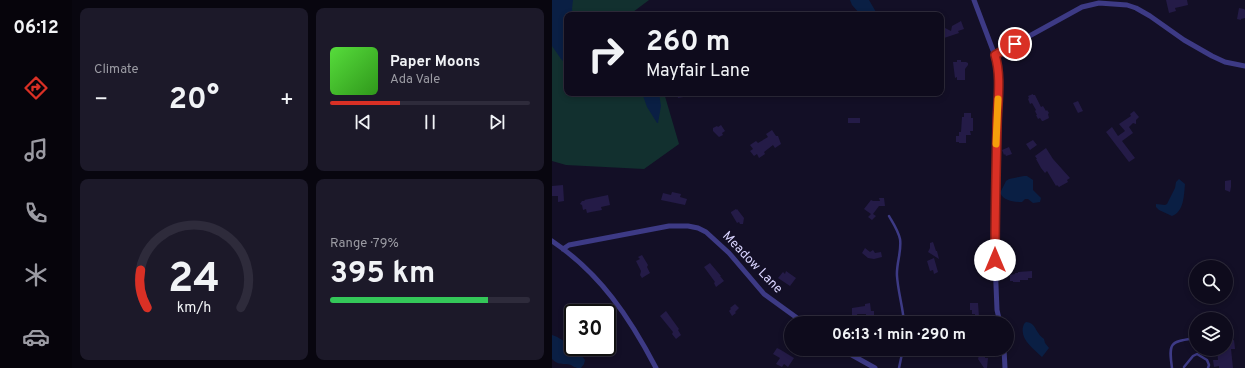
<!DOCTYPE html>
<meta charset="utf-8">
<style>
:root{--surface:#0e0b1c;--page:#1c1929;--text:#f1f3f6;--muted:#9b9ba3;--line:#2e2b3b;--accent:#d93025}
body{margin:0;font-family:Overpass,sans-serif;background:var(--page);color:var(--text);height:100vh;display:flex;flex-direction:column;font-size:15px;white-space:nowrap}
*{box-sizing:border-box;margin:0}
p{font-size:13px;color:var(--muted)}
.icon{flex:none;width:22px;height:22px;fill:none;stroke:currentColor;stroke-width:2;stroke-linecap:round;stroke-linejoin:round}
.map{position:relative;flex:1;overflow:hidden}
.details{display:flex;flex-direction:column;gap:8px;padding:8px;background:#08060f;width:480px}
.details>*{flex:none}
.guide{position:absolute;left:12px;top:12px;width:380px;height:84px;border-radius:8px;box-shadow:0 2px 6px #0003,0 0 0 1px var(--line);background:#0e0b1c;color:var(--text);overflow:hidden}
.controls{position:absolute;left:637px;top:260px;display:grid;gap:8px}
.controls a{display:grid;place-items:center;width:44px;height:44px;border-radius:50%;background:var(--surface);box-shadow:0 2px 6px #0003,0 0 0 1px var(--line);font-size:20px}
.speed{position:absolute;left:12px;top:304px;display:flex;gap:8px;font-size:20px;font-weight:700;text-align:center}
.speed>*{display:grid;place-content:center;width:52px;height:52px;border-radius:50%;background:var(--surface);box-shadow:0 2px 6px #0003,0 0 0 1px var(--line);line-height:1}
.speed .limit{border:2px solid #111;border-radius:6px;background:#fff;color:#111}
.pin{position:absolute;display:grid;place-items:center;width:34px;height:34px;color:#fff;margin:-17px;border:2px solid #fff;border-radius:50%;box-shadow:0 1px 4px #0007}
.me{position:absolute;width:44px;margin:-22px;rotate:0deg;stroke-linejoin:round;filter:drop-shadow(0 0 3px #0008)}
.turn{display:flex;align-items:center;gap:14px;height:84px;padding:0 16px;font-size:18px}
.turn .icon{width:52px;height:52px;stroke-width:2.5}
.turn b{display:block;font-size:28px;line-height:34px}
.big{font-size:30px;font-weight:700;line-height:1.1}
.details .tile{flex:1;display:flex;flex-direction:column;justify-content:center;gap:6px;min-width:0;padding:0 14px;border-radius:8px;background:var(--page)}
.details .dial{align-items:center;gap:0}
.dial svg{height:104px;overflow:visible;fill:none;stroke:var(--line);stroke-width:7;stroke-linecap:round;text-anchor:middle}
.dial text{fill:var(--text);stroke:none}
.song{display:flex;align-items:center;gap:12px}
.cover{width:48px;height:48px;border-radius:6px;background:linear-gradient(135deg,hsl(110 70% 55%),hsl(110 70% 35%))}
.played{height:4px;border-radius:2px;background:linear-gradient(90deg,var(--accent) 35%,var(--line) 35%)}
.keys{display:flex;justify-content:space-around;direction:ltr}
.heat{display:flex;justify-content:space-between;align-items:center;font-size:22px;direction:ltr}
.charge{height:6px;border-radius:3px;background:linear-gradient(90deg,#34c759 79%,var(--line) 0)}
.details .tiles{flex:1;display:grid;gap:8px;grid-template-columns:repeat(2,1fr)}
.trip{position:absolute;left:232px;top:316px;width:230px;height:40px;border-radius:20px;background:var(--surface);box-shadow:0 2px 6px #0003,0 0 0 1px var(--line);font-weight:700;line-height:40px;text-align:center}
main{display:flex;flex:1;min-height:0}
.menu{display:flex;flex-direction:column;width:72px;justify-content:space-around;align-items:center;background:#06040b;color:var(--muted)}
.menu .icon{width:28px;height:28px}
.menu .on{color:var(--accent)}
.menu b{font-size:18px;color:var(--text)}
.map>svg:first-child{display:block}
</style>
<main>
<nav class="menu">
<b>06:12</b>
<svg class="icon on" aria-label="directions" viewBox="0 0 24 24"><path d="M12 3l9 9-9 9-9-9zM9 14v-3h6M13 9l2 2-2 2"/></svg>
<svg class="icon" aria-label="music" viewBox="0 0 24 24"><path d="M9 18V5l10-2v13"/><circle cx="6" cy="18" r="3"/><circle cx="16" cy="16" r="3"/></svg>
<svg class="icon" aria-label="phone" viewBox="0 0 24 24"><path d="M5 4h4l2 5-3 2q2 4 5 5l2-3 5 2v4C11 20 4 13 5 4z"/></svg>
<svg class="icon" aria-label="climate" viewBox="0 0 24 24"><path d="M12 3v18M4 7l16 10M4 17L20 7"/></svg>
<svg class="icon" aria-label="car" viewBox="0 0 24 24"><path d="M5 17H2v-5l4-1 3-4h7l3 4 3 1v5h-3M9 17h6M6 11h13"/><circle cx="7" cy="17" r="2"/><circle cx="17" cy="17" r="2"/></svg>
</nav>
<section class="details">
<div class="tiles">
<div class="tile"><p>Climate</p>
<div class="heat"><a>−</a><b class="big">20°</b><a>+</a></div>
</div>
<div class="tile">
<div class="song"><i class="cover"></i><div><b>Paper Moons</b><p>Ada Vale</p></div></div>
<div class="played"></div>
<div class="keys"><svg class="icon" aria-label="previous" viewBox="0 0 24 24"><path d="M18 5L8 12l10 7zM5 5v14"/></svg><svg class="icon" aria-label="pause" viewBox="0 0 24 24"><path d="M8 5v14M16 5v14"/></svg><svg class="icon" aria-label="next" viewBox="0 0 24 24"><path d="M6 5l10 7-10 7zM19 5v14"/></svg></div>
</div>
<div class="tile dial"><svg viewBox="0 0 100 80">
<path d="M14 69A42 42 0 1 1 86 69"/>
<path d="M14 69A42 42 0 0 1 9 40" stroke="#d93025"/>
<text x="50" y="56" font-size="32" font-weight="700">24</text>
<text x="50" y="72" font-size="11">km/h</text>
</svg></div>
<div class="tile"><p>Range · 79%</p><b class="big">395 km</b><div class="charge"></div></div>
</div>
</section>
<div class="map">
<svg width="693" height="368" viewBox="0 0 693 368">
<rect width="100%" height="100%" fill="#130f26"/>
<!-- green -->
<path fill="#12302f" d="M0,0h97l-20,15h-62v78h97l15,51 -35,25 -78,-4 -14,-4z"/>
<!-- water -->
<path fill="#0a1f44" d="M0,0h21l-1,9 1,6h-6v50l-6,-6 -9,-13z
M298,0h19l7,12h-6l-10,2 -8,-9z
M90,93h17l2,13 -3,17h-1l-10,-16z
M472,176h3l6,4v10l8,8 -1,4 -7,1 -5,-4h-3l-3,3c-8,0 -18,-1 -22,-9l6,-12 3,-2z
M627,179l6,5c-1,11 -1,28 -13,32l-13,-6 -3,-3v-3l9,1 2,-1 8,-16 1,-6z
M474,322c9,1 8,6 13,12 0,1 4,4 5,5l1,4 4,5 -7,9c-9,-9 -24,-19 -18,-33z
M0,335c8,2 29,17 33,25l-1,4 -3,4c-6,0 -5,0 -10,-3 -7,-3 -11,2 -19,-6z"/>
<!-- building -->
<path fill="#241b47" d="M614,0h21l1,5 -13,3 1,3 -7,2z
M687,8l5,1 1,1v8l-4,1v1l-4,-1z
M409,21l3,8 -6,2 1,2 -18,6v-8l3,-1 1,-2 6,3 1,-5z
M405,60h4v2h5l2,1v2l-3,4v11h-8v-3l-2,1 -2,-16h4z
M125,93h16l1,2 -16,3z
M481,94v1h2l6,12 2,-1 3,5 1,-1 2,3 -1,1 1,4 -6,3h-1l-2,-3 -2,1 -2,-4h1l-2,-4 1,-1 -4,-7 -2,1 -2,-5 1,-1 -1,-2z
M526,101l5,10 -5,2 -5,-10z
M582,111l5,6 -3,3v4l-3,-1 -4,4 4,6 -11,8 13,17 -6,4 -23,-30 6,-5 6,9 7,-5 -6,-7 12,-8 -1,-2z
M412,113h7v5h2v13h-3l1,4h-5v8h-7v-1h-3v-6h3v-4h2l1,-15h2z
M296,118h12v5h-12z
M169,125l4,6 -3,2 1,2 -4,2 -6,-6v-3l4,-2 1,1z
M220,130l4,6h2l3,8 -6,4 -2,-3 -9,7 1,2 -6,4 -2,-4 -3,2 -4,-5 3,-2 -3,-4 6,-4 2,2 10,-6 -2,-3z
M481,140l4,5 -7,5 -4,-6z
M457,147l3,7 -6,2 -1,-2 -1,1 -2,-5z
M494,148l7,11 17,19 -3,2 1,2 -9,5 -2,-2 -1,1 -9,-15 -2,2 -4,-5 -5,-9h1l-2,-3z
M679,180v7l-1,5 -5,-2v-9z
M11,185l1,16 -6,1v-6h-6v-10z
M120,192l9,2 -1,3 7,2 -2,6 -24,-5 2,-7 8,2z
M56,195l2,10 -9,2 1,3 -11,2 -4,1 -1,-4 -3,1 -1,-5 -2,-1 2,-3h3l-1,-1z
M327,198h5l1,8h-6l-6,8 3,2 -4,4 -4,-3 3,-3 -7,-5 7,-9 2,1h7z
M184,209v1l1,-1 7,9 -1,6h-3l-1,-2 -2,1 -6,-10v-1z
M381,242l3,9h1l2,8 -11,-7 2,-4v-5z
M313,248l5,4 3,-2 2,3 6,-1 1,5 -8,2 -6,-1 -6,-5z
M90,255l6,10 -1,2 3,6 -8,5 -2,-3 1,-4 -5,-10 4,-2 -2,-2z
M382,258l4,14 -4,2 -1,-4 -3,1 -3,-10z
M158,263l11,13h-1l4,5 -8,6 -2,-4 1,-1 -11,-15z
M234,271l10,7 -6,8 -12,-8 5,-6 2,2z
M480,271v7h-4v2h-8v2h-7v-1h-3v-6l5,-1v-1h3v-1z
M318,303l1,8h3v5h-8v-2h-9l1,3h-6v-9l13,-2v-2z
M418,303h8l1,14h-4v-3h-3v-4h-2z
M183,304l4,4 -4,4 1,1 -4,3 -3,-5 2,-2 -1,-1z
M26,305l4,3 4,5h-11l-3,-4z
M114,311l13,18 -1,1 3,5 -5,4 -4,-5 1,-2 -13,-16z
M682,340l1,9h-4l2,19h-14v-2l-5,1 -1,-7h5l-1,-11h9v-8z
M225,348l4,2 13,8 -6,9 -4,-3 -2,3 -6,-3 4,-6 -7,-4z
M427,355h2l4,1v2h3l-1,10h-3l-6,-9z"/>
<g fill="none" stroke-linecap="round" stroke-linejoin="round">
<!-- lane -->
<path stroke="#3d3a85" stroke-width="2.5" d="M337,216c4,7 9,14 11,23 2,12 -4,25 -3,37 1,16 6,31 7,47
M632,367l9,-11 4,-2 10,6 2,5 -1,3
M347,368l4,-19
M620,368c-4,-27 -1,-26 24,-30"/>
<!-- street -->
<path stroke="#3d3a85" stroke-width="5" d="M422,0l20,53 4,17 -3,190 2,50 3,13
M443,55l87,-48 17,-4 28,2 9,3 14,8 34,24 28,16 13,6 20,4
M0,241c48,32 78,77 104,127
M11,249l6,-4 100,-19h19l10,2 8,4 23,21 35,41 40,29
M289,349l34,19
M452,349l1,19"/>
</g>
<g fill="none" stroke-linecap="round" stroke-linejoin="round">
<defs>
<path id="route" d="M443,260c0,-44 1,-88 2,-132 0,-24 5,-50 -2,-73l20,-11"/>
</defs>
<!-- route casing -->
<use href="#route" stroke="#8d1f18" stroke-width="10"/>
<!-- route -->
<use href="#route" stroke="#d93025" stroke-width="7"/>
<!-- slow -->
<path stroke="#f59e0b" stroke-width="7" d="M444,144l2,-45"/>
</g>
<g text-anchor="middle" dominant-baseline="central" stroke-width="4" stroke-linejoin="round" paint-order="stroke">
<!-- street labels -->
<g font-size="13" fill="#d9d4ff" stroke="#130f26">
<text transform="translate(200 263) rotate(46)">Meadow Lane</text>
</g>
</g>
</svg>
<div class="controls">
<a><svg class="icon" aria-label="search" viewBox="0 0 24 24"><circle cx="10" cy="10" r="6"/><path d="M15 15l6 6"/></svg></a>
<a><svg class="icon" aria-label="layers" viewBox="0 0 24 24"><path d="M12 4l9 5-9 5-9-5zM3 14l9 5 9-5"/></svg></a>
</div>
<div class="speed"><div class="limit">30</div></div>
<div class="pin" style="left:463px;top:44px;background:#d93025"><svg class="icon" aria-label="arrive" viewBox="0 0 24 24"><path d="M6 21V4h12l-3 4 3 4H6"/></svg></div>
<svg class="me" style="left:443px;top:260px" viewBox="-20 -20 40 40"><circle r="19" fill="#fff"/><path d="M0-13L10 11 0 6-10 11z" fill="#d93025"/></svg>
<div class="trip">06:13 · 1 min · 290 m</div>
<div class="guide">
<div class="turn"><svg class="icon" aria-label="right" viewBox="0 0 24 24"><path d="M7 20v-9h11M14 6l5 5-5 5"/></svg><div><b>260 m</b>Mayfair Lane</div></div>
</div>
</div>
</main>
